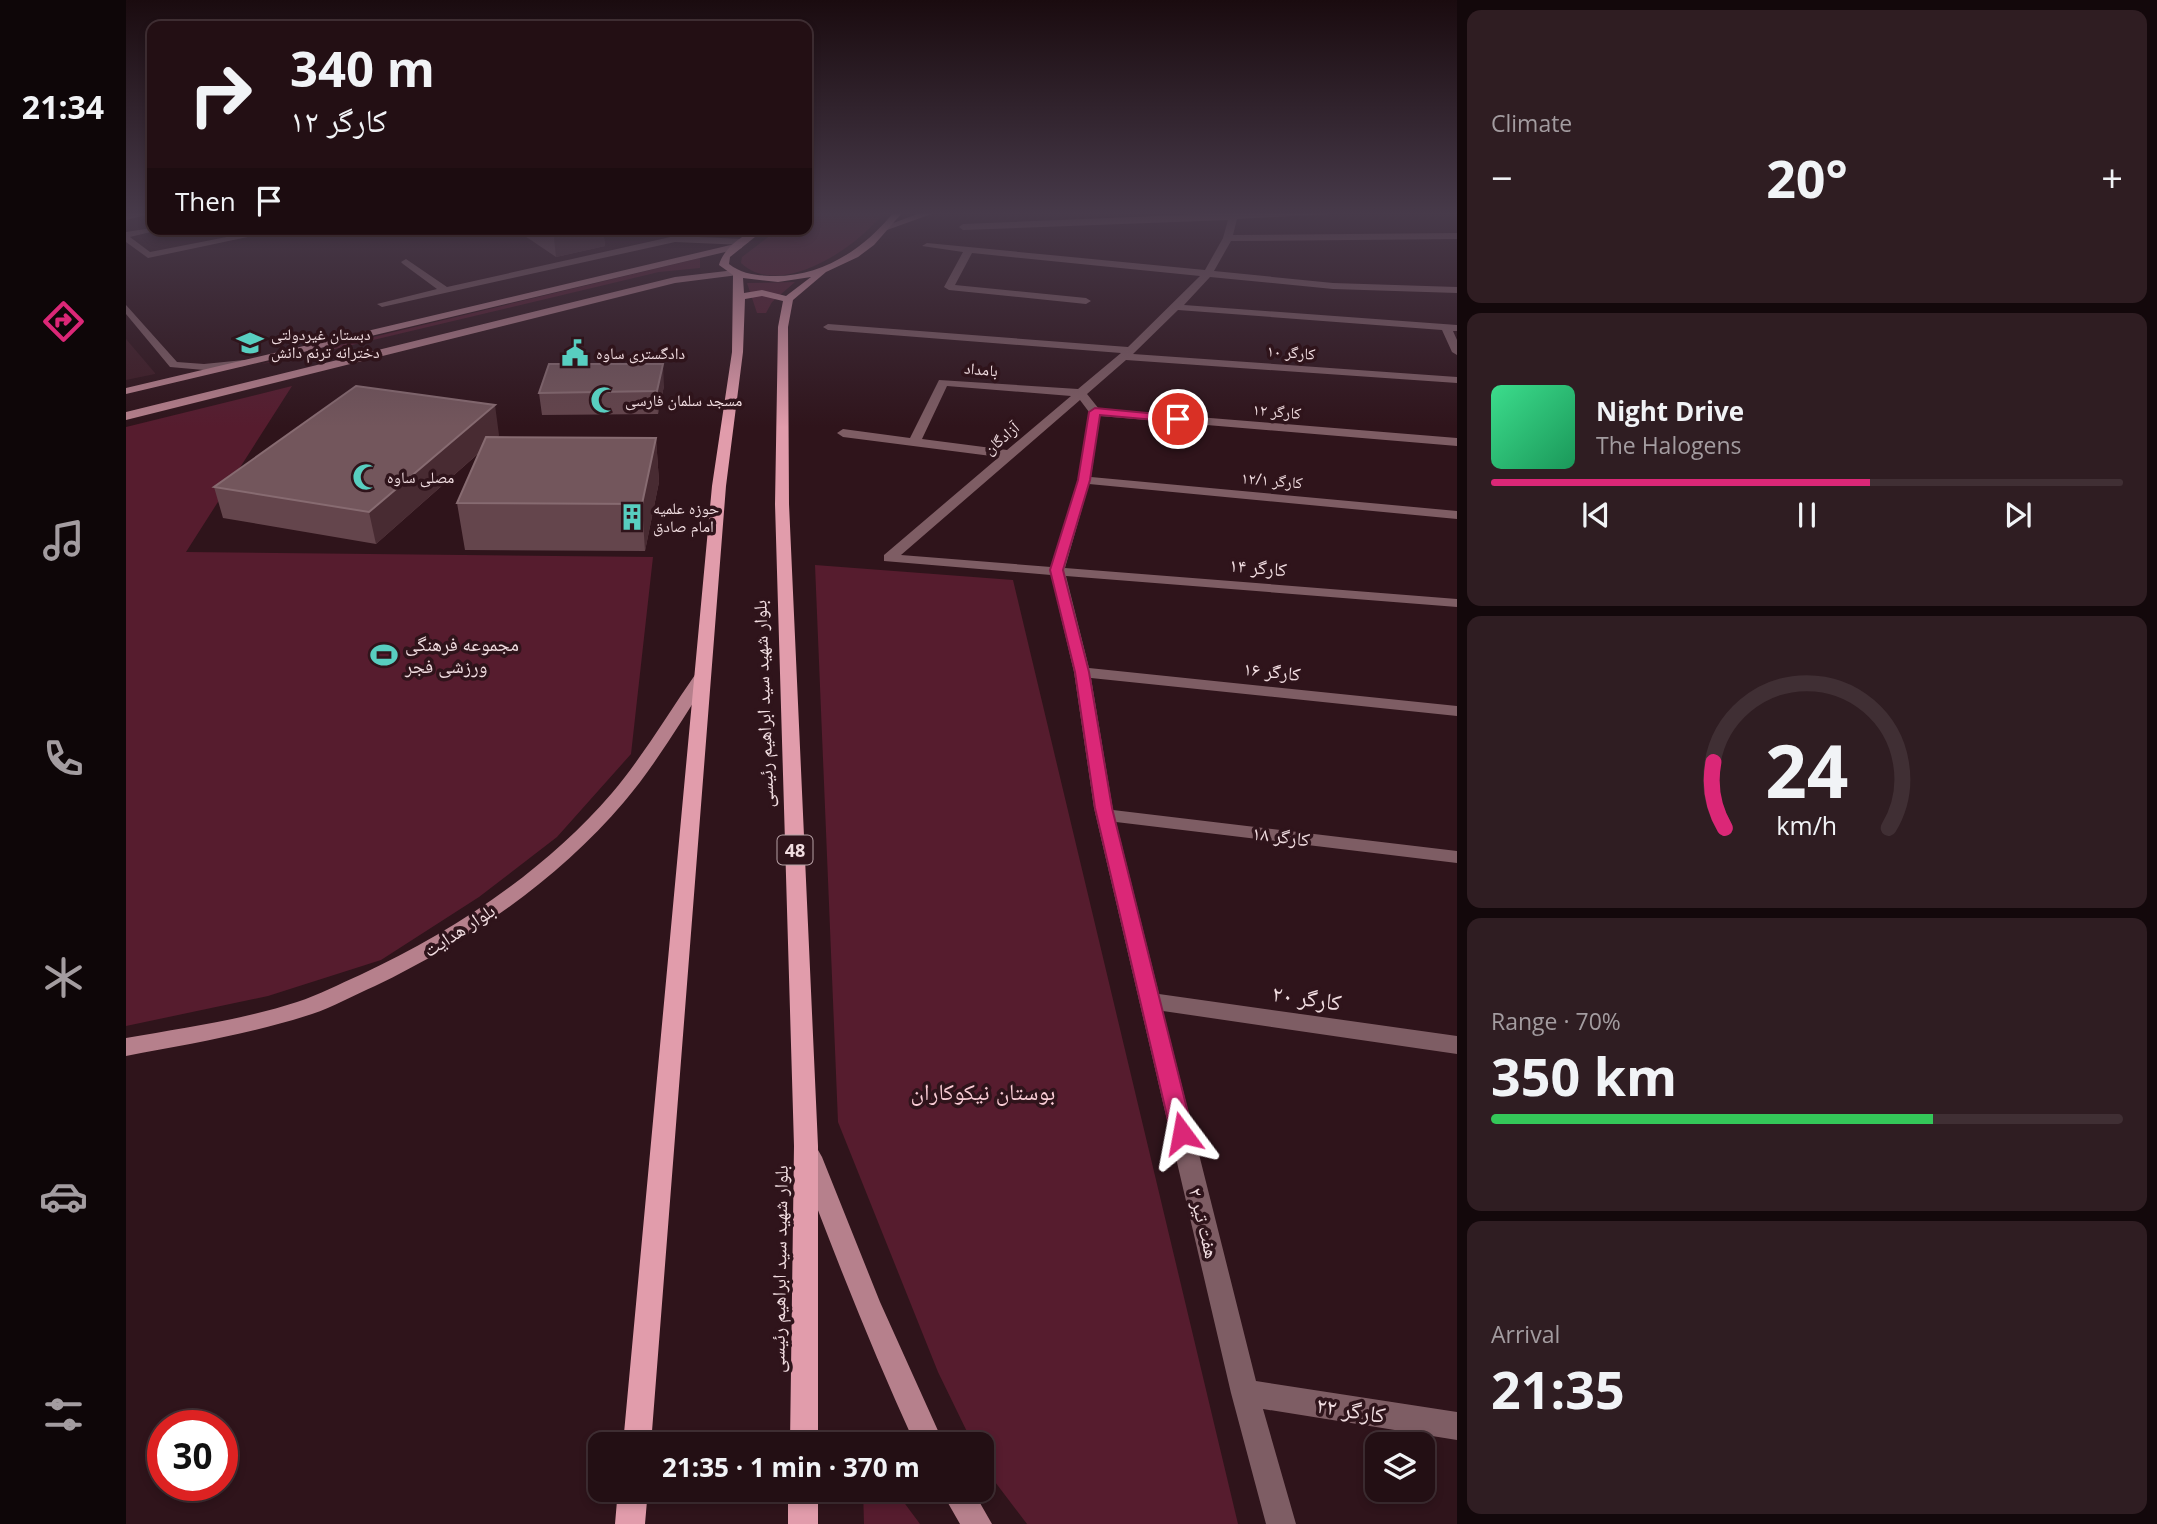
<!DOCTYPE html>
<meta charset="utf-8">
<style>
:root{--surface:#230f14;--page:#2f1d22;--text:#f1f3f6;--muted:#a39ca0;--line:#402f34;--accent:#db2777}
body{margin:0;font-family:"Open Sans","Noto Naskh Arabic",sans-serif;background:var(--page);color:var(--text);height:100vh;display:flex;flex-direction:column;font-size:26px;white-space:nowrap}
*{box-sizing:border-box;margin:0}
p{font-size:23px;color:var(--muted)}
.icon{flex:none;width:38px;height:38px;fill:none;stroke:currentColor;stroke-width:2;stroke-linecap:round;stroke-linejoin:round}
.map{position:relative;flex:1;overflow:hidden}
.panel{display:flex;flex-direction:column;gap:10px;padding:10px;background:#13080b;width:700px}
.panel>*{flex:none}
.top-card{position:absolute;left:21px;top:21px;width:665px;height:214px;border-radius:14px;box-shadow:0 4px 10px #0003,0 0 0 2px var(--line);background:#230f14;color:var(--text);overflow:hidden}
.controls{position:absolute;left:1239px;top:1432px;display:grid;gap:14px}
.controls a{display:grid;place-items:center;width:70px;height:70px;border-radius:14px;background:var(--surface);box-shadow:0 4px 10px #0003,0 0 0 2px var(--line);font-size:35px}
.speed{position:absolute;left:21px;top:1410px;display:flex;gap:14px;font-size:35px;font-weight:700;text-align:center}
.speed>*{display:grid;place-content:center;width:91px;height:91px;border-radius:50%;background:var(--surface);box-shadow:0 4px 10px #0003,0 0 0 2px var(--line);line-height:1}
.speed .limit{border:10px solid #d22;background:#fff;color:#111}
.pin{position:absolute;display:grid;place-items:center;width:60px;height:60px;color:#fff;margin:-30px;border:4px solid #fff;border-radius:50%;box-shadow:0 2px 7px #0007}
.me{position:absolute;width:77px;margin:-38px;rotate:347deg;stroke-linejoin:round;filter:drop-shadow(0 0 5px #0008)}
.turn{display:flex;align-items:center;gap:24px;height:147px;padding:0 28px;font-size:32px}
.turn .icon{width:91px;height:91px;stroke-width:2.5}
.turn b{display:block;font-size:49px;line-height:60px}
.then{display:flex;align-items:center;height:66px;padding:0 28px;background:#0003;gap:14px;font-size:26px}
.big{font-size:52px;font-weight:700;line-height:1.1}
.panel .tile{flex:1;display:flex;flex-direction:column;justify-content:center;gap:10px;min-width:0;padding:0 24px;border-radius:14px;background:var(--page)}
.panel .dial{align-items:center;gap:0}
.dial svg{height:182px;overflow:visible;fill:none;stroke:var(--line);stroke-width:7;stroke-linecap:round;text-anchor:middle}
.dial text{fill:var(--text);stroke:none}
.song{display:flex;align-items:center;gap:21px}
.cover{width:84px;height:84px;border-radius:10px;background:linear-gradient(135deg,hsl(150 70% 55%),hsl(150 70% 35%))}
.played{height:7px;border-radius:4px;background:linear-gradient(90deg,var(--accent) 60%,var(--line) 60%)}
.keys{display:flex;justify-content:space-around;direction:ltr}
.heat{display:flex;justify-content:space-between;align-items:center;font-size:38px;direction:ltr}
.charge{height:10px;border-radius:5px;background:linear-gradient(90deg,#34c759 70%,var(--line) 0)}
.trip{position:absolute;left:462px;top:1432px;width:406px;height:70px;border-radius:14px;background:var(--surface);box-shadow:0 4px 10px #0003,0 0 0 2px var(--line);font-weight:700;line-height:70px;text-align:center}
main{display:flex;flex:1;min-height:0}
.tabs{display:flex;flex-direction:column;width:126px;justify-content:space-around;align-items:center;background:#0e0608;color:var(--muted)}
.tabs .icon{width:49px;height:49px}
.tabs .on{color:var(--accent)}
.tabs b{font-size:32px;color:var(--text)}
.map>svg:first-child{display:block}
</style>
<main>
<nav class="tabs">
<b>21:34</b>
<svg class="icon on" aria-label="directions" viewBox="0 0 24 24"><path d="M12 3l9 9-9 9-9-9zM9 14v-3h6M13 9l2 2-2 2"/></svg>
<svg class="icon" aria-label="music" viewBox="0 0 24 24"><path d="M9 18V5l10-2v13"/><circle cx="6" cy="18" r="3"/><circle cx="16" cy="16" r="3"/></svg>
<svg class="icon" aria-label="phone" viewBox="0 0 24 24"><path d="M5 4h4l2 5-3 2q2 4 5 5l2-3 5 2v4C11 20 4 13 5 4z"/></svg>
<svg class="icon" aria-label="climate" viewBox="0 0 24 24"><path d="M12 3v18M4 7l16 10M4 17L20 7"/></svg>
<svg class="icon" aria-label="car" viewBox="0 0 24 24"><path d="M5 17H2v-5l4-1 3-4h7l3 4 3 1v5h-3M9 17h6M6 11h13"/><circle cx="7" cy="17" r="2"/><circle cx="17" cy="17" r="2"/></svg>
<svg class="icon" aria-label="filters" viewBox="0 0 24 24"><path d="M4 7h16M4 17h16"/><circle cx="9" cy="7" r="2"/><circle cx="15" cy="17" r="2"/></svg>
</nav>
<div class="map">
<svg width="1331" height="1524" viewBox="0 0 1331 1524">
<rect width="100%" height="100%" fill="#2f141b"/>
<!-- built -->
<path fill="#3e1c25" d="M0,339l29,34v1l-29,6z"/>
<!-- green -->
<path fill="#561c2e" d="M681,213h76c-25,34 -103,87 -142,50l1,-6 37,-28h28z
M574,258v10l-41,4 -366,87 -32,5z
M669,282l-23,20 -6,11h-9l-10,-30z
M166,386l-106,166 467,5 -22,197 -74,83 -78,60 -98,63 -113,36 -142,30v-599z
M689,565l198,15 225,944h-211l-41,-54 -4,-8v-18h-9l-35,-72 -100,-250z
M737,1489h31l26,35h-56z"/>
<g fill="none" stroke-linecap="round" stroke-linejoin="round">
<!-- street -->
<path fill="#7e5d64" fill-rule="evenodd" d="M21,213l-1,2 -20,5v-6z
M1106,213h116l-111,6 -4,16 224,-2v6l-226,2 -17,30 119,12 124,4v6l-124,-4 -123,-12 -26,28 273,20v6h-4l4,9v15l-5,-3 -10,-22 -264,-20 -45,44 324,23v6l-331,-23 -39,34 12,15 358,29v8l-357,-30 -9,61 366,34v8l-368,-35 -24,84 392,31v8l-391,-31 23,92 368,38v10l-366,-38 22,132 344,41v12l-341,-41 43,172 298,42v18l-294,-43 93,370 201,31v28l-194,-31 33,115h-30l-35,-131 -137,-585 -20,-136 -23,-97 -167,-14v-6l115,-98 -156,-20 -6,-4 6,-4 67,9 29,-58 139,9 43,-36 -293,-23 -5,-3 5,-3 300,23 72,-71 -228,-23 -17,32 131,13 5,3 -5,3 -137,-14 -5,-3 19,-35 -41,-6 5,-3 278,27 18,-32 5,-18 -265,10 -4,-3 4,-3zM821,386l124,10 -64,54 -85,-11zM954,400l9,12 -11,68 -27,87 -150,-12z
M26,228l11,1 -33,8 20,15 117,-23h19l-138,29 -22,-16v-10z
M549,236l69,3 5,3 -5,3 -69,-3 -293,65 -5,-3 60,-15 -34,-25 -2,-2 5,-3 41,28z
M0,305l51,57 27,2 40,-4 6,3 -6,3 -40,4 -34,-3 -44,-53z"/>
<!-- secondary -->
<path fill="#b6808c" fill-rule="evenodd" d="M794,213h14l-47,17 -7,-2z
M613,243l3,1v4l-616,146v-6z
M609,270l3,1v4l-63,8 -549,137v-8l549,-135z
M577,670l8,5c-28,43 -54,88 -87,127 -67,79 -156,139 -249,184 -21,9 -42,21 -63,28 -61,20 -123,30 -186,42v-18c57,-10 116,-18 171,-36 22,-7 42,-18 63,-27 94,-44 184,-103 252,-182 32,-38 57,-81 85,-121z
M684,1147l8,3 4,7 58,145 64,142h-29c-43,-94 -81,-190 -117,-287l4,-7z
M814,1489h32l20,35h-32z"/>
<!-- primary -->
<path fill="#e19cab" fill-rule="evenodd" d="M767,213h9l-28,32 -16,12 -32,15 -33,28 -5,27 1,177 29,642v298h-28l4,-298 -19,-642 3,-177 5,-26 -21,-5 -17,3 -2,53 -17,134 -75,958h-28l89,-958 20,-134 1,-77 -14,-10c4,-17 29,-36 46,-36l-35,28 -1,7c13,10 26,11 41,12 50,2 93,-26 123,-63zM685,277l-25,19 -24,-6 -18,3 -1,-15 35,4z
M492,1489h30l-3,35h-30z
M662,1489h30v35h-30z"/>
</g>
<!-- wall -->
<path fill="#64454c" d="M392,229h85l2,17 -49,11 -37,-25z
M538,386l-6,28 -116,1 -3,-22z
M373,435l-2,2 159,1 3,44 -14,69 -180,-1 -8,-47 22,-50 -103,91 -153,-26 -9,-31z"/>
<!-- shaded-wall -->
<path fill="#482b32" d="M427,229h50l2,17 -49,11z
M537,364l1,22 -6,28 -1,-23z
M369,405l4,30 -123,109 -7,-32z
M530,438l3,44 -14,69 -3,-47z"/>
<!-- building -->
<path fill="#73565c" stroke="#876b71" stroke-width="2" d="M423,364h114l-6,27 -118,2z
M230,386l139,19 -126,107 -155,-25z
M360,437l170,1 -14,66 -185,-1z"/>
<!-- sky -->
<linearGradient id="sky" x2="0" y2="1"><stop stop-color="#1a0b0f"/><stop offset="0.5" stop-color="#473a4a"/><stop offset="1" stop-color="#473a4a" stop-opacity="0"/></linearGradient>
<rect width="1331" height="427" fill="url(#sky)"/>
<!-- route -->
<path fill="#db2777" stroke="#8e194d" stroke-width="2" d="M969,408l83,8 6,3 -6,3 -78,-7 -10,65 -27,90 26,102 23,136 81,325 -3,6 -8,3 -7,-3 -4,-6 -76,-325 -20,-136 -25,-102 28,-90 11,-68z"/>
<!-- icons -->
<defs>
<symbol id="school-bare" viewBox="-9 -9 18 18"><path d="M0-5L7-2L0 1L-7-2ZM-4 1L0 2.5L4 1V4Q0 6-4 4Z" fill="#58cec0" stroke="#2f141b" stroke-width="2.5" paint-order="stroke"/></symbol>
<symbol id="civic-bare" viewBox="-9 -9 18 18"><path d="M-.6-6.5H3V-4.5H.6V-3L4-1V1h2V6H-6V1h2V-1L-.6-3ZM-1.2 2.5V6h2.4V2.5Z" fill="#58cec0" stroke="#2f141b" stroke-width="2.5" paint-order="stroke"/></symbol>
<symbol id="mosque-bare" viewBox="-9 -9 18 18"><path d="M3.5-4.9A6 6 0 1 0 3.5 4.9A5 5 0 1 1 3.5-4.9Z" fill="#58cec0" stroke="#2f141b" stroke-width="2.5" paint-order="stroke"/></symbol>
<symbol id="building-bare" viewBox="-9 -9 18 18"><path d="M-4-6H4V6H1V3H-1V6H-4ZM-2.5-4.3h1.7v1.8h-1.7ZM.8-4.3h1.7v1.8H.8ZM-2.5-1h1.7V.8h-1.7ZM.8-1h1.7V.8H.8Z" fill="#58cec0" stroke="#2f141b" stroke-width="2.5" paint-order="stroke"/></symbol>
<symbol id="stadium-bare" viewBox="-9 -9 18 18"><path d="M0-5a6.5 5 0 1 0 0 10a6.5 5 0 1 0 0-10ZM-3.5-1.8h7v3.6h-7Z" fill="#58cec0" stroke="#2f141b" stroke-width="2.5" paint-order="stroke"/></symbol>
</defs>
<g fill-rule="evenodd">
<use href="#school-bare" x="105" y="324" width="38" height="38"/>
<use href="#civic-bare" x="430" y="334" width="38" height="38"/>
<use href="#mosque-bare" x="459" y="381" width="38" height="38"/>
<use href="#mosque-bare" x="221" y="458" width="38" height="38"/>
<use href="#building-bare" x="487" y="498" width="38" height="38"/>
<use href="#stadium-bare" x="239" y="636" width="38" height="38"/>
</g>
<g text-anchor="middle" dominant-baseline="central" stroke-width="7" stroke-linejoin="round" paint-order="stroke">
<!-- far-poi labels -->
<g font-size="16" fill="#f1dde1" stroke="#2f141b" text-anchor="start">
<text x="145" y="334">دبستان غیردولتی<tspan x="145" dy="18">دخترانه ترنم دانش</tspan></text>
<text x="470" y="353">دادگستری ساوه</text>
<text x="499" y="400">مسجد سلمان فارسی</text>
<text x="261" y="477">مصلی ساوه</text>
<text x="527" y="508">حوزه علمیه<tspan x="527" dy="18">امام صادق</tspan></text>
</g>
<!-- far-street labels -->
<g font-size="16" fill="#f1dde1" stroke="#2f141b">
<text transform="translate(1165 352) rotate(4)">کارگر ۱۰</text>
<text transform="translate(855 369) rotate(5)">بامداد</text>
<text transform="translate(1151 411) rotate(5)">کارگر ۱۲</text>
<text transform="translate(875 438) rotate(-40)">آزادگان</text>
<text transform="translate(1146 480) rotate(5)">کارگر ۱۲/۱</text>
</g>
<!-- shield labels -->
<rect fill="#2f141b" stroke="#b7a1a6" stroke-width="2" x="651.5" y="835.5" width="35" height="29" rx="5"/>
<g font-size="18" font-weight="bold" fill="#f1dde1">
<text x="669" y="850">48</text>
</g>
<!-- street labels -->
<g font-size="19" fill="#f1dde1" stroke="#2f141b">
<text transform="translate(1132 567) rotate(5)">کارگر ۱۴</text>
<text transform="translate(1146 671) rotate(6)">کارگر ۱۶</text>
<text transform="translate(637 704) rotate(-92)">بلوار شهید سید ابراهیم رئیسی</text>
<text transform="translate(1155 836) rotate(7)">کارگر ۱۸</text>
<text transform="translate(333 930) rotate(-33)">بلوار هدایت</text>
<text transform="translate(1078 1223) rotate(76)">هفت تیر ۲</text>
<text transform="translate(653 1269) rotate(-89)">بلوار شهید سید ابراهیم رئیسی</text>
</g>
<!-- poi labels -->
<g font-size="19" fill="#f1dde1" stroke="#2f141b" text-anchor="start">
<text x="279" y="644">مجموعه فرهنگی<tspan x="279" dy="22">ورزشی فجر</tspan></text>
</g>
<!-- near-street labels -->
<g font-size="23" fill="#f1dde1" stroke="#2f141b">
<text transform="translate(1181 997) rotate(8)">کارگر ۲۰</text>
<text transform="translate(1225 1409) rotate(9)">کارگر ۲۲</text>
</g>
<!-- near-park labels -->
<g font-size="23" fill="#f9ccd5" stroke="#2f141b">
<text x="857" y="1091">بوستان نیکوکاران</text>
</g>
</g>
</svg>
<div class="controls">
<a><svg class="icon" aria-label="layers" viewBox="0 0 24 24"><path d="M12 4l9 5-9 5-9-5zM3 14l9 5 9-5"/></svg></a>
</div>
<div class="speed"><div class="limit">30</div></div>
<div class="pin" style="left:1052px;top:419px;background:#d93025"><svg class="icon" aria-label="arrive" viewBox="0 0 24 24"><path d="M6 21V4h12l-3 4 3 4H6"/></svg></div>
<svg class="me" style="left:1056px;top:1133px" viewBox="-20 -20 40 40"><path d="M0-17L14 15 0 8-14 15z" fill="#db2777" stroke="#fff" stroke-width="4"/></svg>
<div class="trip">21:35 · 1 min · 370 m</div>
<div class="top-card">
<div class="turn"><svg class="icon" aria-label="right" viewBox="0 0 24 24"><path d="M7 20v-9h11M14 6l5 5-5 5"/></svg><div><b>340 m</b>کارگر ۱۲</div></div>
<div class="then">Then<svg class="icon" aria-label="arrive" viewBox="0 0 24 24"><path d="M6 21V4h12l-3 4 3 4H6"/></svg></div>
</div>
</div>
<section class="panel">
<div class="tile"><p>Climate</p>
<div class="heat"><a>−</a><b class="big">20°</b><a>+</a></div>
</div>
<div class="tile">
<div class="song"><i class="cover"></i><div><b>Night Drive</b><p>The Halogens</p></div></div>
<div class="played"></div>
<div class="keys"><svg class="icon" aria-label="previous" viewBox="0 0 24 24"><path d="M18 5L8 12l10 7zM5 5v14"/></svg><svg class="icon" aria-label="pause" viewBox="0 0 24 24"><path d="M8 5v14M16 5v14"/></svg><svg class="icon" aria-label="next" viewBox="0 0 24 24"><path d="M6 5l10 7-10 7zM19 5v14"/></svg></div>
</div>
<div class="tile dial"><svg viewBox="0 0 100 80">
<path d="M14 69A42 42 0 1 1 86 69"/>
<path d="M14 69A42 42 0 0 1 9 40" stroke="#db2777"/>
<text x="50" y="56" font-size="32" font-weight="700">24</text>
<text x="50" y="72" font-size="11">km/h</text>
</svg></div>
<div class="tile"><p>Range · 70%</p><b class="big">350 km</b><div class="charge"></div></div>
<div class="tile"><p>Arrival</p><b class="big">21:35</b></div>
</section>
</main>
